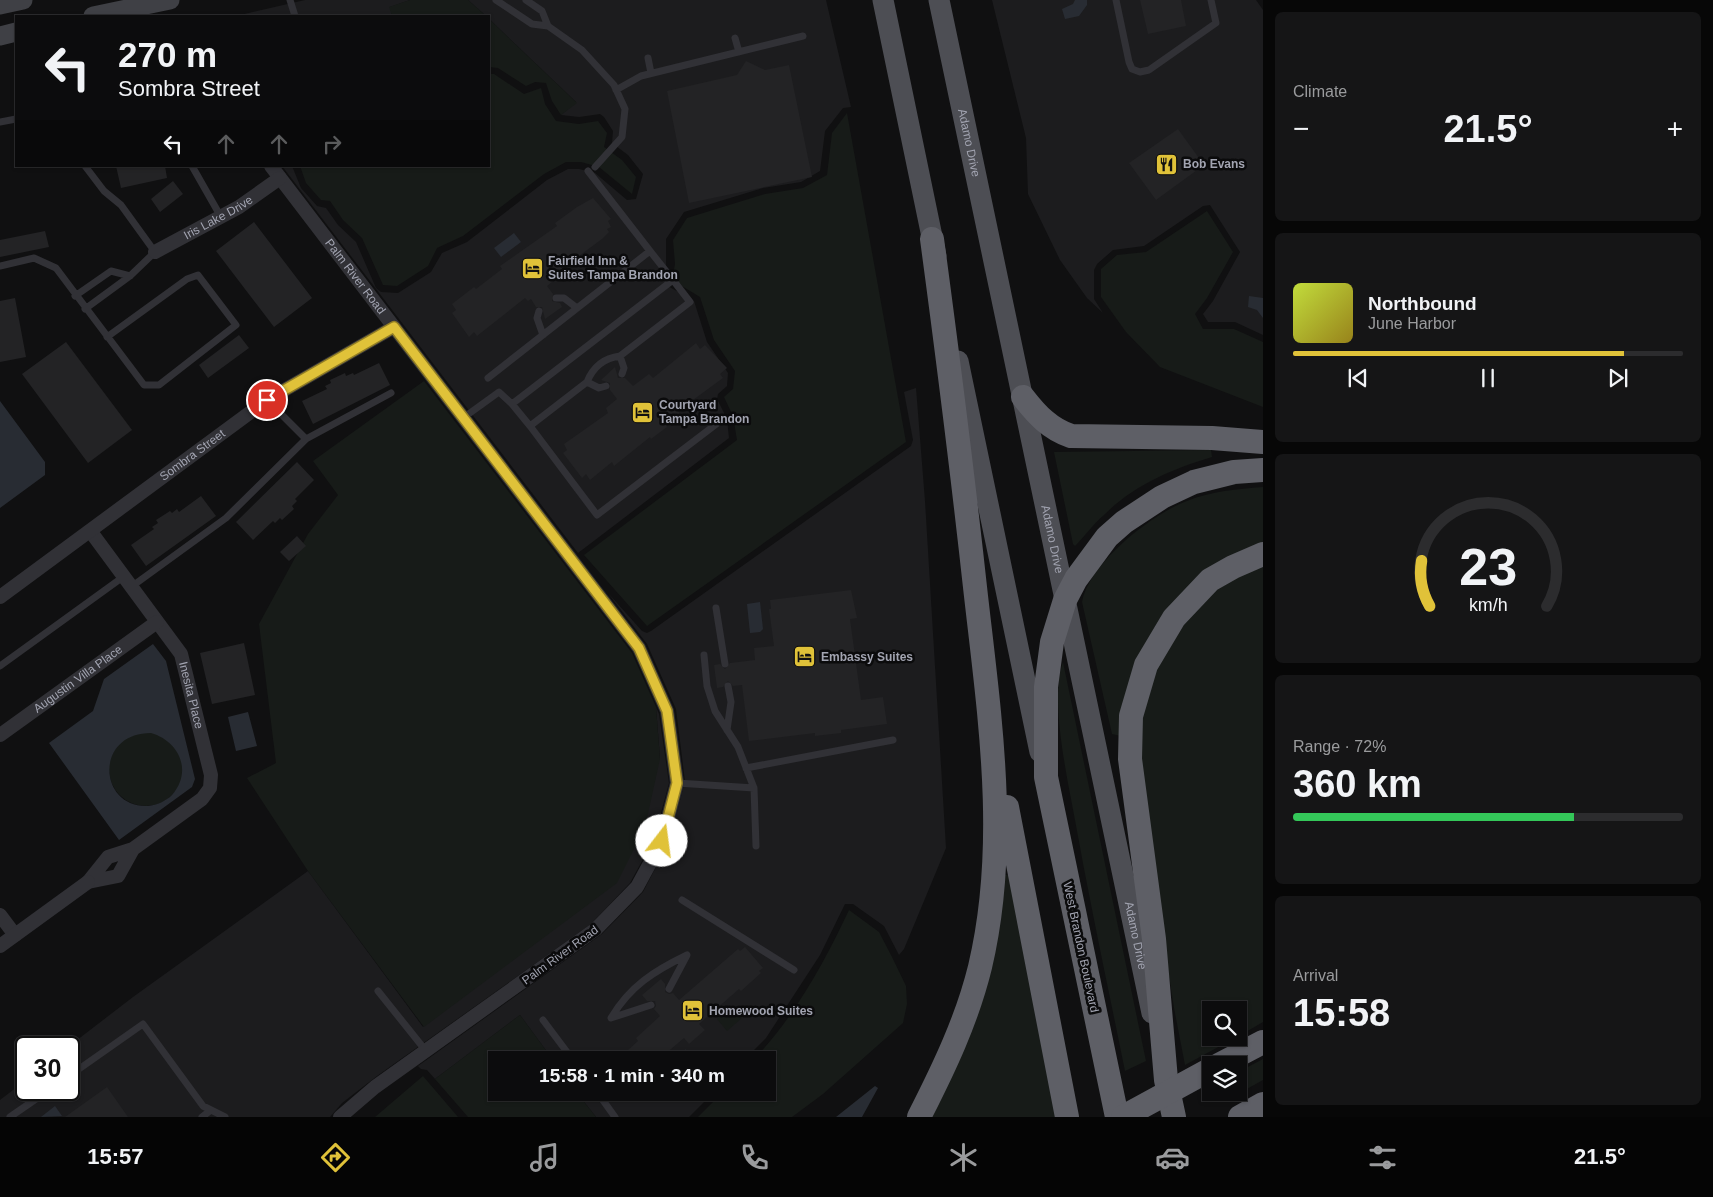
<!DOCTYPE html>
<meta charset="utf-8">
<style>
:root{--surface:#0c0c0d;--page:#151516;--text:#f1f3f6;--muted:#9a9b9d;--line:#2c2c2e;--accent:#e0c239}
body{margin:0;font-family:Arial,sans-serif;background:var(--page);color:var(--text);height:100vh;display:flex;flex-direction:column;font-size:19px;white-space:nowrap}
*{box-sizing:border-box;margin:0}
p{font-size:16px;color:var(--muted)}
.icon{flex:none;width:28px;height:28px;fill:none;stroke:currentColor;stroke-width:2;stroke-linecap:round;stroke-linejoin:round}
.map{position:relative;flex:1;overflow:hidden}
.drawer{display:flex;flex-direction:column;gap:12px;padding:12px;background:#070707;width:450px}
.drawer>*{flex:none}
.hud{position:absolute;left:15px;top:15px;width:475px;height:152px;border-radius:0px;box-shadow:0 1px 4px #0004,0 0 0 1px var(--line);background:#0c0c0d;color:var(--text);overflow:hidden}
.tools{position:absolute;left:1202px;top:1001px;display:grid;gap:10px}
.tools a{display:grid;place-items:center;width:45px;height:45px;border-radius:0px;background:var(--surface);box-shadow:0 1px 4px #0004,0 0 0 1px var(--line);font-size:25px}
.speed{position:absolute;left:15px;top:1036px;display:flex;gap:10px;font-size:25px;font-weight:700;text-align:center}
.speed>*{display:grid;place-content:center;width:65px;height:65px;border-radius:50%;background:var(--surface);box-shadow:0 1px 4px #0004,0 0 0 1px var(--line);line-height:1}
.speed .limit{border:2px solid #111;border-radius:8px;background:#fff;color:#111}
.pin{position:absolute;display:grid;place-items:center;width:42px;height:42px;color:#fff;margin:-21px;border:2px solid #fff;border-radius:50%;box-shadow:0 1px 5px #0007}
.me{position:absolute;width:55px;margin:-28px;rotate:15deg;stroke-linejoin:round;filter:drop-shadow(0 0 4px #0008)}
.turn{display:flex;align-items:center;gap:18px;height:105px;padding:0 20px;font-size:22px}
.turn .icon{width:65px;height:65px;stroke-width:2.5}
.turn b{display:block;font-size:35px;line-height:42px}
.lanes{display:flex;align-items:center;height:48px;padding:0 20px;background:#0003;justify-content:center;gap:25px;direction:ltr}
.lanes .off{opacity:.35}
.big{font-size:38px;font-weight:800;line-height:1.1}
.drawer .tile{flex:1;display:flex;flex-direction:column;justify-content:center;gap:8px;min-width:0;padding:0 18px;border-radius:8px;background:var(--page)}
.drawer .dial{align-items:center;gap:0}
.dial svg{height:130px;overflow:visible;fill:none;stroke:var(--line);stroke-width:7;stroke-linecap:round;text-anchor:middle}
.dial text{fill:var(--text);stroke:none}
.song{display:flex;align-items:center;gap:15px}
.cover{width:60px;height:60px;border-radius:8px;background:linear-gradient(135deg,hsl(70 70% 55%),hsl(50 70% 35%))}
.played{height:5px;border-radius:2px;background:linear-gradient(90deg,var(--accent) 85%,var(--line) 85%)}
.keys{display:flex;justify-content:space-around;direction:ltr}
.heat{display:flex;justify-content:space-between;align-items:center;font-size:28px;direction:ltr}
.charge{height:8px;border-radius:4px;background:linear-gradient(90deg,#34c759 72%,var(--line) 0)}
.trip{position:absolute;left:488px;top:1051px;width:288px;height:50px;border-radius:0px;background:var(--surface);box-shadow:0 1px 4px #0004,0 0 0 1px var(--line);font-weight:800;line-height:50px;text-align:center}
.tab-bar{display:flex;height:80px;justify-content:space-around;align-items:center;background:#050505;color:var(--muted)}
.tab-bar .icon{width:35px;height:35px}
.tab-bar .selected{color:var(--accent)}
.tab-bar b{font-size:22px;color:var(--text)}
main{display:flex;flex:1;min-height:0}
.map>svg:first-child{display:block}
</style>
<main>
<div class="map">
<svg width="1263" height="1117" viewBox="0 0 1263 1117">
<rect width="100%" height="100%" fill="#101011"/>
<!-- built -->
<path fill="#1c1c1e" d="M305,0h105l-20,7 2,9h-156z
M468,0h358l25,107 -8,1 -18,23 -5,40 -19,11 -38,6 -79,24 -18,27v46l28,16 13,41 21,31 -1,13 -9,8 -1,5 10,20 2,19 -151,115 -296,-387h10l9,22 16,18 9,2 12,17 18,17 20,46 5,4 17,1 33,-21 11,-19 25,-11 80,-62 21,-11h11l16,4 32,27 9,-1 7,-25 -15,-19 -16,-12 1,-12 -9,-14 -4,-3 -21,3 -18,-2 15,-13 -87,-83v-3h-3z
M992,0h264l7,10v325l-28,-13h-27l-5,-8 10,-13 27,-49 -30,-47 -7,1 -59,40 -31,4 -16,14 -3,6v29l9,14 -16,-15 -27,-38 -32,-66 -2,-56z
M916,388l9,113 21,347 -42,101 -5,6 -15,-29 -31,-22h-8l-25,51 -54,83 -22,22h-191l-33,-45 -85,64 -8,-9 -6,-1 -3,-3 184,-132 41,-42 26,-50 16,-61 -9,-72 -29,-65 -39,-51 34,38 5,2 4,-2 260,-185 2,-6 -9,-48z
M656,707l3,7 10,69 -15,56 -24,44 -39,41 -214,152 -35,27 -12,14h-330v-17l26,-20v10h43l-1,-43 65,-50 175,-126 115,156 237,-268z
M577,1093h136l-24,24h-93z"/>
<!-- green -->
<path fill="#171b18" d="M410,0h58l18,16h-94l-3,-9z
M489,19l88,84 -16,12 -9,-14 -6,-18 -11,-1 -9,4 -28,-18 -9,-1z
M489,74h5l30,20 17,-6 4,16 11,17 23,3 19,-3 9,12 -3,14 18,13 14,17 -4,17 -33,-27 -18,-5h-15l-22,12 -81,62 -26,12 -9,18 -31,20 -14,-1 -21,-47 -19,-18 -13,-19 -9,-1 -15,-17 -6,-17h189z
M847,113l59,329 -259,184 -63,-71 153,-115 -4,-24 -9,-19 9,-8 2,-18 -21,-31 -14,-43 -28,-17 3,-16 -2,-24 14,-22 78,-24 38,-6 24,-13 5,-42z
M1207,211l26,41 -26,46 -12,16 8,15h31l29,13v65l-103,-40 -34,-35 -25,-35v-28l16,-14 29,-3z
M424,381l208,272 24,54 4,52 -15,68 -28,56 -193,144 -116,-156 -61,-93 29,-15 -17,-139 49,-90 30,-39 -25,-34z
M1211,450l1,7c-40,12 -78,28 -108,58 -11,9 -19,21 -29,31l-2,-2 -19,-92z
M1263,487v57l-77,48 -61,145 -13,-3 -30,-132c7,-39 70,-88 105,-101 25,-10 50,-12 76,-14z
M1263,559v463l-24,14v-26h-28v28h24l-50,27 -11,-57 -32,-207 -6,-78 28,-79 48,-54z
M1063,662l83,399 -21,10c-17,-84 -35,-167 -50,-251 -7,-39 -26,-121 -12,-158z
M109 769a37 37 0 1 1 74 0a37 37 0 1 1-74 0Z
M1002,875h7l47,242h-125z
M849,910l30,22 13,25 14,29 1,18 -4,19 -80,71 -31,23h-94l24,-24 44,-1v-32h-13c41,-42 71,-97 96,-150z
M731,1006l11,12 -15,13 -10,-12z
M520,1015l33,45h-57v32l81,1 19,24h-128l-33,-38z
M1263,1059v21l-18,10 -3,-20z
M423,1076l35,41h-83z"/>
<!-- water -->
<path fill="#282c33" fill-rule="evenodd" d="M1075,0h12v5l-8,11 -14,3 -3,-10 11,-5z
M514,233l7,9 -20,15 -7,-9z
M1249,296l14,2v20l-6,-8 -9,-3z
M0,401l45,61v13l-45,33z
M760,602l3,27 -3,3 -10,1 -3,-29z
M153,644l13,17 29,118 -3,8 -73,53 -70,-97 44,-32 11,-32zM151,733c28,8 42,38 21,62 -6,6 -15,10 -24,11 -50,2 -54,-73 3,-73z
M248,712l9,34 -21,5 -8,-34z
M685,1049l8,11h-20l12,-10z
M875,1086l3,2 -16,29h-26z
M55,1106l7,10 -21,1z"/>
<!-- building -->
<path fill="#232325" d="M1140,0h41l5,26 -38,8z
M746,61l19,9 24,-5 23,112 -123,26 -22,-112 70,-16z
M1178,129l26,36 -48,35 -27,-37z
M116,166h49l2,12 -46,10z
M173,181l10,13 -23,18 -9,-13z
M593,198l18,21 -3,2 3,6 -4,2 2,3 -7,7 -42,31 2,4 -15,12 6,8 -1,7 8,2 2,4 -17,12 -3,-12h-6l-5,-8 -3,2 -3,-3 -48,38 -3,-4 -5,5 -17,-24 4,-3 -4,-6 22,-17 2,2 26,-20 -2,-3 57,-40 -2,-3 22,-16z
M254,222l58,76 -38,29 -58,-76z
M45,231l4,16 -49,10v-17z
M15,298l11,59 -26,5v-61z
M239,335l10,13 -41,30 -9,-13z
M66,342l66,88 -44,33 -66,-89z
M696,343l4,6 5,-4 22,23 -7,6 3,4 -45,33 2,3 -14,10 1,3 -16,12 -1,-2 -36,29 -2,-4 -22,18 -4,-6 -4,4 -19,-25 4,-3 -3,-6 44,-31 -2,-5 11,-9 -7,-9v-7l-9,-3 14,-13 3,11h7l8,8 16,-12 4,4z
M379,363l11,22 -77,39 -11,-23 25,-12 -2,-3 6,-3 -1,-3 15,-7 1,3 7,-3 1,2z
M297,462l17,18 -19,19 2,2 -5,5 2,3 -12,11 -2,-2 -5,5 -2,-2 -20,19 -17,-18z
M201,496l15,20 -70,50 -15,-21 23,-16 -2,-2 6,-4 -2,-3 14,-9 2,2 5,-4 2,3z
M297,536l9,10 -17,15 -9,-9z
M851,590l6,28 -7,1 11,81 22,-3 4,27 -46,6v3l-26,3v-3l-66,8 -7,-56 -9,1 -5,-5 -5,6 -6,1 -3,-23 6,-1 5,5 5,-6 25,-3 -1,-12 20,-2 -5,-37h2l-1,-9z
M244,643l11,52 -43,9 -12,-51z
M745,947l18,21 -4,3 2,2 -20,18 -2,-2 -40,35 6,6 -16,14 -5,-6 -26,22h-41l21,-19 -2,-3 24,-22 -6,-7 2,-3 -1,-5h-8l-5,-6 19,-16 4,5v8l4,2 4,-1 6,7 59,-51 2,2z
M107,1087l21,30h-63z"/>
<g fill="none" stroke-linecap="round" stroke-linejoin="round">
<!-- lane -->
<path stroke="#313136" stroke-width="7" d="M290,0l5,16
M496,0l36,24 16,2 34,24 32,35 11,24 -3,28 -27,30
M526,0l16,11 6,15
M1116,0l13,62 3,7 8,3 9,-2 67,-47 -5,-23
M735,38l4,14
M648,58l3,15
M616,90l25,-14 162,-40
M0,122l16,-3
M85,166l19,25 17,14 34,47 -25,24 -45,33
M192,166l29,51
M588,171l62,80
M0,266l34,-8 22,10 88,117h15l77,-60 -38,-50 -11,4 -80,58
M75,296l36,-25 19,5
M556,298h8l13,10
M539,311l-2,7 6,17
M620,356l4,12 -2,6
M488,378l162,-127 23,29
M587,382l12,6 7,-2
M267,400l39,39
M463,418l36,-26 13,12 161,-124 17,22 -70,54c-16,2 -27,11 -33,26l-57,44 -18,-22
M530,426l67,89 122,-93
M131,587l95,-69 80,-79 85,-46
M716,608l9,56
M704,655l3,31 8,25 23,36 16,41 2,58
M0,666l123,-89
M727,730l4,-28 -3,-16
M746,768l147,-28
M677,783l77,5
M682,900l112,70
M378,991l48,60
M651,1005l-40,13c19,-32 43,-47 76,-63l-18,34
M543,1020l30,40
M69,1076l74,-52 60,82 22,11
M597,1092l18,25
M10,1117l39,-27
M202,1117l9,-7"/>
<!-- street -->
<g stroke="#313136" stroke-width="14">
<path id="s1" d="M271,166l368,482 28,63 10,72 -15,58 -25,46 -41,42 -221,158 -35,30"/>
<path id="s2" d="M155,252l84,-45 41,-29"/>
<path id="s3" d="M91,532l90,122 30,121 -1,13 -8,11 -69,50 -25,8 -20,25 30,-6 15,-27"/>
<path id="s4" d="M0,597l267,-197 127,-73"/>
<path id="s5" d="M0,735l157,-113"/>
<path d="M0,915l15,20"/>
<path d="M0,946l88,-64"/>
</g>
<!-- secondary -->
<path stroke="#3f4045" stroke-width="19" d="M0,5l23,-5
M93,16l77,-16
M0,36l16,-4"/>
<!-- primary -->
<g stroke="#4d4e54" stroke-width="21">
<path d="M883,0l53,256"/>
<path id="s6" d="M939,0l213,1013"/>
<path d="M958,361l82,391"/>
</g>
<!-- highway -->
<path stroke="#5e5f66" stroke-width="24" d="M1023,397c14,18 27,32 48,39l141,2 51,4
M1007,807l60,310
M1219,1065l44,-23
M919,1117c25,-49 48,-97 61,-150 29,-122 10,-248 -4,-371 -13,-119 -28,-238 -44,-357
M1117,1117l-71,-340v-90l6,-45 13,-42 11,-21 31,-42 17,-15 38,-25 32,-15 40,-10 29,-2
M1174,1117l-8,-37 -12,-141 -24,-180 1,-43 15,-51 28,-47 36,-38 23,-13 30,-13
M1240,1117l23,-13"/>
<!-- highway-bridge -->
<path stroke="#5e5f66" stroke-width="24" d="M1123,1117l88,-48"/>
</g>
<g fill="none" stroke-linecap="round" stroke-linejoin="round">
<defs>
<path id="route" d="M267,400l127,-73 245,321 28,63 10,72 -15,58"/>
</defs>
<!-- route casing -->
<use href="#route" stroke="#927e25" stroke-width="12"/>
<!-- route -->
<use href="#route" stroke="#e0c239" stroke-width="9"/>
</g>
<!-- icons -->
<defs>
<symbol id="restaurant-square" viewBox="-11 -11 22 22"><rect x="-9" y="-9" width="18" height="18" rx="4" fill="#e0c239" stroke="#0b0b0c"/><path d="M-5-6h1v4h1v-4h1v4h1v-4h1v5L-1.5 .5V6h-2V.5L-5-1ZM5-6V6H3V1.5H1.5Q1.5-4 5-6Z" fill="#111"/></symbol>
<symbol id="hotel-square" viewBox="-11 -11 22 22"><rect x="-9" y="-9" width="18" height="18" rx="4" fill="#e0c239" stroke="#0b0b0c"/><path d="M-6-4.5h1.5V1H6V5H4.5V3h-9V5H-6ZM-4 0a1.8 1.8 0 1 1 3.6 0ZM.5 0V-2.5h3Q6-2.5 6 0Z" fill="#111"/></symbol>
</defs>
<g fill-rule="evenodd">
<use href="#restaurant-square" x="1154" y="152" width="25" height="25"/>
<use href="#hotel-square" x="520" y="256" width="25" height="25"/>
<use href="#hotel-square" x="630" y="400" width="25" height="25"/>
<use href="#hotel-square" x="792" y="644" width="25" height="25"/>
<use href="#hotel-square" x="680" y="998" width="25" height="25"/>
</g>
<g text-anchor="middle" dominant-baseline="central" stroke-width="5" stroke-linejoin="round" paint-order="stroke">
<!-- street labels -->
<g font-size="12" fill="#a2a4b1" stroke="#0b0b0c">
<text stroke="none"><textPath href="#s6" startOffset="146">Adamo Drive</textPath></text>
<text stroke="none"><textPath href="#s2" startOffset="72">Iris Lake Drive</textPath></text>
<text stroke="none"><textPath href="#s1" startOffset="139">Palm River Road</textPath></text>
<text stroke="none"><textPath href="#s4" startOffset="239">Sombra Street</textPath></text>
<text stroke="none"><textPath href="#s6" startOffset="551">Adamo Drive</textPath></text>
<text stroke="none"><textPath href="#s5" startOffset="96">Augustin Villa Place</textPath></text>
<text stroke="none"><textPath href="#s3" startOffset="194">Inesita Place</textPath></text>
<text stroke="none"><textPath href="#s6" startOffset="956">Adamo Drive</textPath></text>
<text transform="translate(1081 947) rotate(78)">West Brandon Boulevard</text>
<text transform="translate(560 955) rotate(-36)">Palm River Road</text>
</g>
<!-- poi labels -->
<g font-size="12" font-weight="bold" fill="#a2a4b1" stroke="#0b0b0c" text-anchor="start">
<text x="1183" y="164">Bob Evans</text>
<text x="548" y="261">Fairfield Inn &amp;<tspan x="548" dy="14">Suites Tampa Brandon</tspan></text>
<text x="659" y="405">Courtyard<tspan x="659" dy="14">Tampa Brandon</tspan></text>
<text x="821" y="657">Embassy Suites</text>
<text x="709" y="1011">Homewood Suites</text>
</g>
</g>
</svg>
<div class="tools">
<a><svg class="icon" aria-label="search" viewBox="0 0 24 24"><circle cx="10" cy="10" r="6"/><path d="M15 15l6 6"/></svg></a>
<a><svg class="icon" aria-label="layers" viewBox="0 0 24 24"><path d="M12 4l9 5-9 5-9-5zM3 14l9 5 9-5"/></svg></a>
</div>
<div class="speed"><div class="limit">30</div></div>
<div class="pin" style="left:267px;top:400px;background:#d93025"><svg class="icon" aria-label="arrive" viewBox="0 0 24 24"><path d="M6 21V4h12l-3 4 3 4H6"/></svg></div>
<svg class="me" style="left:662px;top:841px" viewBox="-20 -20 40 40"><circle r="19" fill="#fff"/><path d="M0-13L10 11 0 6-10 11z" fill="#e0c239"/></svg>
<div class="trip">15:58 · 1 min · 340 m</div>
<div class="hud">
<div class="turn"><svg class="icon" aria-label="left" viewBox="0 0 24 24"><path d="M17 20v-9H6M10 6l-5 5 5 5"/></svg><div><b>270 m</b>Sombra Street</div></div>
<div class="lanes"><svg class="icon" aria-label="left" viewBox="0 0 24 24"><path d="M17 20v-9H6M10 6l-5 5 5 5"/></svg><svg class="icon off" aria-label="ahead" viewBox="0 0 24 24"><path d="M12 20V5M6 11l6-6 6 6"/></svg><svg class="icon off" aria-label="ahead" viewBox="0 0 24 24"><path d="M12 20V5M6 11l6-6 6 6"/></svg><svg class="icon off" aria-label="right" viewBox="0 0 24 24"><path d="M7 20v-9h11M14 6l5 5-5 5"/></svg></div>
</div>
</div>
<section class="drawer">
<div class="tile"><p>Climate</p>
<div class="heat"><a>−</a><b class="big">21.5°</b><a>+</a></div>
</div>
<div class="tile">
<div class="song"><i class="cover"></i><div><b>Northbound</b><p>June Harbor</p></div></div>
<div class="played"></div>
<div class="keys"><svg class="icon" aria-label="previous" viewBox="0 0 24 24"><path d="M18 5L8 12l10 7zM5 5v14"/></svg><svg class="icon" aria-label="pause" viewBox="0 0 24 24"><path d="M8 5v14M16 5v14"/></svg><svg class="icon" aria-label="next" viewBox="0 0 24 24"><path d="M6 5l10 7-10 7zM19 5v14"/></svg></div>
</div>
<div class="tile dial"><svg viewBox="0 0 100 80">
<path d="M14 69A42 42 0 1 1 86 69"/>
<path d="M14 69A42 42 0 0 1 9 41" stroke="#e0c239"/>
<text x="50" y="56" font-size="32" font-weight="700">23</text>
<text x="50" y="72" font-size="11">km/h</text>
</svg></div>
<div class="tile"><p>Range · 72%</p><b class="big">360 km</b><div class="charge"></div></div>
<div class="tile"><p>Arrival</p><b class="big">15:58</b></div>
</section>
</main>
<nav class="tab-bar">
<b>15:57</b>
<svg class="icon selected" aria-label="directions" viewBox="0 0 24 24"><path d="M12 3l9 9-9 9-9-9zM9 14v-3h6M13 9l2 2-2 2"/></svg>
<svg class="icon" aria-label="music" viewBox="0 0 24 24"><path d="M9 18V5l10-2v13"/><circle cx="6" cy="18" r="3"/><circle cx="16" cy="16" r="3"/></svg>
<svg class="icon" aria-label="phone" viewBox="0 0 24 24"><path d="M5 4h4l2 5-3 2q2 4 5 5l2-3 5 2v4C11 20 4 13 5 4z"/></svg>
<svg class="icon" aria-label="climate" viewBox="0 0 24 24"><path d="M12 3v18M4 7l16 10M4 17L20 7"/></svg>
<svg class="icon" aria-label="car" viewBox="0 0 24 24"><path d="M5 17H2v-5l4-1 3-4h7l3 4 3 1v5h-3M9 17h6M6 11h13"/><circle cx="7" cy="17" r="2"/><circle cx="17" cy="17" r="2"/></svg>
<svg class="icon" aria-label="filters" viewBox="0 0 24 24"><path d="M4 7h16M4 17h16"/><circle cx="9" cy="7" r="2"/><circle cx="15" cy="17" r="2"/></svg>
<b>21.5°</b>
</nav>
